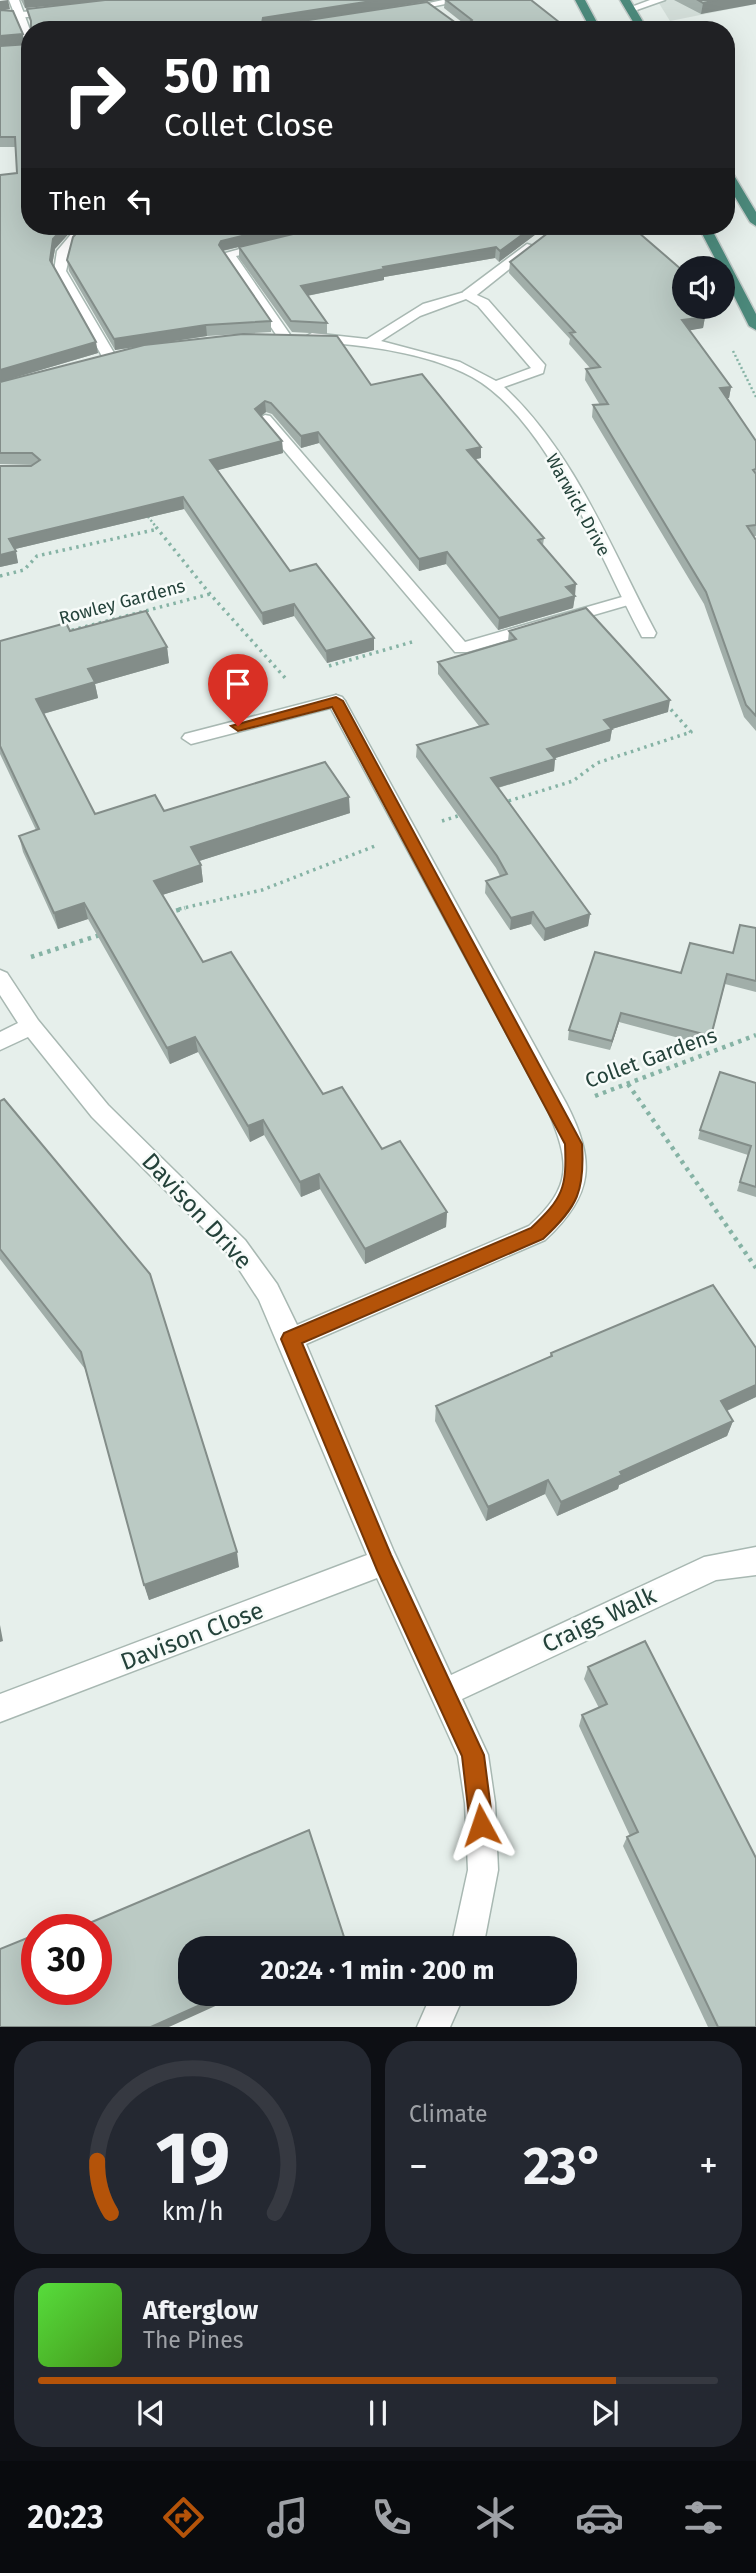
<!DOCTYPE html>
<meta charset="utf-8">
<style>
:root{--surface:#171b24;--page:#242831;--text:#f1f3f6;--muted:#9ea1a6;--line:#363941;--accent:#b45309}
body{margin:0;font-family:"Fira Sans",sans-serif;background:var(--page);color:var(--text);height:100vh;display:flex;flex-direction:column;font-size:26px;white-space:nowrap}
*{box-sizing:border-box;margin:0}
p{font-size:23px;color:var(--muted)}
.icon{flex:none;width:38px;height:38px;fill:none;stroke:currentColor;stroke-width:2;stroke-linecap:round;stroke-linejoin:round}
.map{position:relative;height:2027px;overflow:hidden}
.side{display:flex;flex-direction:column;gap:14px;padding:14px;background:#0d0f14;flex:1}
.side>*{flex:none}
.banner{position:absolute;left:21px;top:21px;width:714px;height:214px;border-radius:28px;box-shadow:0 7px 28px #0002;background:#202124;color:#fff;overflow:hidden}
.fabs{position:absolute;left:672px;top:256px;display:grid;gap:14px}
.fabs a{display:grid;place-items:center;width:63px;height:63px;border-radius:50%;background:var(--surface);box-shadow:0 7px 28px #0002;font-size:35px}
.speed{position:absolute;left:21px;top:1914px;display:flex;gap:14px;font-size:35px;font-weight:700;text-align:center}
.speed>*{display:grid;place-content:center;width:91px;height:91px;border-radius:50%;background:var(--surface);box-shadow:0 7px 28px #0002;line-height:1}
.speed .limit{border:10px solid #d22;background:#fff;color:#111}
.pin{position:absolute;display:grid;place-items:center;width:60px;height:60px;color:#fff;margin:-72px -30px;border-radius:50% 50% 50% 0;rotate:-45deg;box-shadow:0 0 7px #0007}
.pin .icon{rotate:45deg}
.me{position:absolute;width:77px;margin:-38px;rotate:355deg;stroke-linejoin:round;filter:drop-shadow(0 0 5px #0008)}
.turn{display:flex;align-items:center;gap:24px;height:147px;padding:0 28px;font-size:32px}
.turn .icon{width:91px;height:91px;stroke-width:2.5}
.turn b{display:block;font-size:49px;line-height:60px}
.then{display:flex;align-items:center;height:66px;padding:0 28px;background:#0003;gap:14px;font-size:26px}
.big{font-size:52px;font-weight:700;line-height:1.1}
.side .widget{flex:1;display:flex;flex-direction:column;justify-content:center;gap:10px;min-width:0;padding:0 24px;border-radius:28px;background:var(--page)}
.side .dial{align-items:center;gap:0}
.dial svg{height:182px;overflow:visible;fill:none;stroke:var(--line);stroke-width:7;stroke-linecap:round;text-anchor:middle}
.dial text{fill:var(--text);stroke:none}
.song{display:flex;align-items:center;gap:21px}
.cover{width:84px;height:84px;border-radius:10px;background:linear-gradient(135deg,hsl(110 70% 55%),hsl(100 70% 35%))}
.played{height:7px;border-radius:4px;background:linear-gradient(90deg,var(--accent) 85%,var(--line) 85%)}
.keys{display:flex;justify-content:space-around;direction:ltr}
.heat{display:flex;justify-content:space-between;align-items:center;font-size:38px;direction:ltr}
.side .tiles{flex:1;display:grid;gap:14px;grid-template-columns:1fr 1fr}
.widget:last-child{grid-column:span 2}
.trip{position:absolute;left:178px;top:1936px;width:399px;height:70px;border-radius:28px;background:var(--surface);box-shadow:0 7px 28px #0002;font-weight:700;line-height:70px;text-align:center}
.menu{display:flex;height:112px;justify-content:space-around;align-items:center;background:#090b0e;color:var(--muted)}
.menu .icon{width:49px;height:49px}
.menu .on{color:var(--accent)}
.menu b{font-size:32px;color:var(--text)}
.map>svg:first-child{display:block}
</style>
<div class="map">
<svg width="756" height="2027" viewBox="0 0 756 2027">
<rect width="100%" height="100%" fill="#e6efeb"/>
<!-- built -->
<path fill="#d4dfda" d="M657,0h99v4l-86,17z"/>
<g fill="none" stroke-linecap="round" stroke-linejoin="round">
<defs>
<path id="service" d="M650,0h15l-34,12 -5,-3z
M58,10l-3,5 -55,4v-6z
M265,242l4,1v6l-33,7 55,80 -7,4 -5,-1 -57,-85z
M527,244l10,3 -64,51h-10v-6z
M265,415l5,1 195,226 164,-47 8,5 -2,3 -168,49h-12l-195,-230 -2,-3z
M336,695l6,2 3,4 -3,4 -151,39 -9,-6 3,-4z"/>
<path id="minor" d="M9,0h10l11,30v14l-5,-3z
M443,0l12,2 -49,10 -5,-3z
M78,226h13l-19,20 -6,25 51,87 -2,3 -12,-3 -49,-87 3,-20z
M468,291l20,9 57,65 -2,8 -39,14c71,66 107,162 152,246l-2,4h-12l-2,-4c-40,-75 -92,-214 -168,-256 -48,-26 -107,-31 -160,-36l-7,-4 7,-4 55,6 56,-35zM466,299l12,7 53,62 -35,13 -36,-19 -79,-21 39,-25z
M336,695l9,6 221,402c30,58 28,92 -21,137l-239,104 88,208 57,123 253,-118 52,-10v28l-40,5 -254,119 26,56 7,48 3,67 -15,78h-32l17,-78 -3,-67 -7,-47 -81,-178 -377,144v-28l367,-139 -108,-255 -30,-46 -137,-137 -64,-80 -28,13v-18l18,-9 -18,-28v-25l7,3 31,47 70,85 137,135 32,44 20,41 232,-99c44,-40 41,-63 19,-116l-221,-409z
M432,1993h33l-15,34h-33z"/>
<path id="trunk" d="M575,0h10l16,30h-10z
M620,0h10l18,30h-10z
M726,169l6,3 24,40v14l-6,-4 -24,-40z
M698,226h12l46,88v16l-7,-4 -26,-52v-6h-3z"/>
</defs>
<!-- service casing -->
<use href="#service" stroke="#a8b8b2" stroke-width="3"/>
<!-- minor casing -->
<use href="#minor" stroke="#a8b8b2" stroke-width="3"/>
<!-- trunk casing -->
<use href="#trunk" stroke="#c2cac8" stroke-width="3"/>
<!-- path-far2 -->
<path stroke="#86b3a5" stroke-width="2.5" stroke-dasharray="2 2.5" stroke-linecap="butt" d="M733,351l23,46
M145,513l12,15"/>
<!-- path-far1 -->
<path stroke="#86b3a5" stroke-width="3.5" stroke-dasharray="2.5 4.5" stroke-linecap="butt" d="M156,527l54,67 77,86
M0,576l24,-6 13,-14 121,-27
M65,632l145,-38
M329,666l83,-24
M502,803l71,-22 24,-18 94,-31 -25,-28
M442,821l22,-7
M179,909l83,-19 113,-44"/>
<!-- path -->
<path stroke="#86b3a5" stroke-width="4.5" stroke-dasharray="3.5 5" stroke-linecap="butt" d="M168,913l17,-5
M31,957l72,-23
M628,1084l128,184
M595,1096l161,-61"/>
<!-- service -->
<use href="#service" fill="#fff" fill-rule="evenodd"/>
<!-- minor -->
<use href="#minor" fill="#fff" fill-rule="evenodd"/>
<!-- trunk -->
<use href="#trunk" fill="#4c8a7c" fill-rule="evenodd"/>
</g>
<!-- wall -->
<path fill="#a1aea9" d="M21,0h415l-58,9 78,14h7l-19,-15 1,-8h86l28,30 -528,-5 -4,-16 46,-5 -48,4z
M674,0h82l-55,14z
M0,46l55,203 -3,16 46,88 -88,26 132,-33 -27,4 -46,-79 -2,-11 16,-34h548l74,91 -2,11 -14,2 42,57 -2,11h-2l29,43v95h-2l2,4v191l-12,-14 -40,-113 -112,-187 1,-12h7l-15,-25 1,-11 4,-1 -21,-24 1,-5 -61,-66 1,-11 42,-33 -8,-1 -45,34 -4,-4 -111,19v3l-77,16 20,27v11l-35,-2 -53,-74v-11l-16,4 48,70v11l-64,4 -59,9 223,40 110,62v11l-6,1 69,79 -1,7 32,51 -2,12 -75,22 -52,-66 -27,7 -100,-128 -18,5 -29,-34 -6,-2 -5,4 21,25 1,12 -66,17 73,101 84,67v12l-47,13 -33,-47 -31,9 -79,-116 -169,40 3,14 -18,4 31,-101 2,-1 -33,-1v-289l17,-2 -1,-26h-16z
M70,631l97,16 2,16 -74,21 3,14 -55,16 52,100 69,-3 186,2 -151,48 2,4 2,17 -41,13 41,67 120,132 59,55 65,63 -1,15 -81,37 -45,-75 -19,8 -37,-62 -14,7 -52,-90 -28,12 -82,-145 -30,10 -35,-77 -4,-16 17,-6 -36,-76v-113z
M509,631l159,81 -56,17 -2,12 -55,17 -1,13 -56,17 92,126 -2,12 -44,15 -13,-17 -21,6 -25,-37 1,-12 14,-5 -4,-8 -80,-111 1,-12 62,-19 -41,-52v-12l70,-21z
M756,928v64l-31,-8 -16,62 -90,-24 -9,28 -42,-10 1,-10 112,-57 52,-20z
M756,1083v114l-19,-6 11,-36 -50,-16 2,-9z
M0,1101l239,466 -90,33 -64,-231 -85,-110z
M756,1348v49l-29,14 6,10 -6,15 -108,49 -1,4 -61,27 -12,-22 -59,27 -51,-100 1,-15 114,-49 1,-4z
M645,1641l111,386h-48l-85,-181 4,-9 3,-1 -51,-110 3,-11 17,-7 -15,-29 4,-12z"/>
<!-- shaded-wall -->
<path fill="#838d89" d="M8,0l2,9 -10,2v-10z
M24,0h91l-90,8z
M378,0h58l-172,27 -2,-4 1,-5z
M717,0h39v4l-55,10 2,-11z
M559,22v8h-34l1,-3z
M23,34l1,10 -24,2v-10z
M65,226h11l-21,23 -4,22 -1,-11 3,-21z
M283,226h44l-106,25 -2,-6 2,-4z
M534,226h11l-1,2 -45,34 1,-11z
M496,247l-1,11 -111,19v3l-83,17v-11l82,-19z
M705,317l-2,11 -22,4 1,-12z
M206,325l1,11 -92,14 -1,-11z
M96,342l2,11 -98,29v-12z
M731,387l-2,11 -11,1 2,-11z
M265,401l1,11 -10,8 -1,-11z
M318,432l1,11 -18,5v-12z
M282,441l1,12 -72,19 -1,-12z
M481,447v11l-14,3v-11z
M183,497l1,12 -173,41 -2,-11z
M16,551l2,12 -18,4v-12z
M447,552l-1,12 -27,7v-12z
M576,584l-1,12 -9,-9z
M575,596l-2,12 -75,22 1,-12z
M294,604v12l-31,9 -1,-12z
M374,638v12l-47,13 -1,-12z
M167,647l2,16 -74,21 3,14 -59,17 -3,-16 52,-30z
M670,700l-2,12 -66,20 2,-12z
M612,729l-2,12 -64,20 1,-12z
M555,759l-1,12 -64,19 1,-12z
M349,797l1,16 -157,50 -2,-16z
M201,865l2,17 -47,15 -2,-16z
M84,903l4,16 -30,10 -4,-16z
M533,912l-2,12 -21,6 1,-12z
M590,914l-2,12 -44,15 1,-12z
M621,1013l-2,9 -9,28 2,-9z
M195,1037l3,15 -28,12 -3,-16z
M263,1120l1,15 -14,7 -2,-16z
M319,1174l1,15 -19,8 -1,-15z
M447,1212l-1,15 -81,37v-15z
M756,1385v12l-41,19 6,-15z
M733,1421l-6,15 -108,49 -1,4 -61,27 4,-14 59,-30z
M548,1480l-3,14 -59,27 2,-14z
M237,1552l2,15 -90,33 -5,-15z
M0,1625l3,16 -3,1z
M345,1940l1,8h-17z
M227,1993h17l-75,34h-18z"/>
<!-- building -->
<path fill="#bbcac4" stroke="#838d89" stroke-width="2" d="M105,0h273l-115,18 -1,5h27l138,-21 29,21h13l3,-3 -26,-20h85l28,22 -33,5 4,3h-499v-9l-4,-12z
M698,0h19l-14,3z
M0,10l13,1 10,23 -23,2z
M30,44v182h35l-12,13 -3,21 46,82 -96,28v-195l17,-2 -2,-36h-15v-91z
M83,226h200l-62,15 -2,4 52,76 -65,4 -92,14 -47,-79 6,-23z
M326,226h208l-34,25 -4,-4 -113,20 1,2 -83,17 26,37 -36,-2 -52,-74z
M557,226h74l51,44 2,5v31h16l5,11 -23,3 49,67 -11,1 36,53v28l-3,1 3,4v51l-9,1 9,14v176l-10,-11 -40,-113 -113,-187 15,-1 -22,-35 14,-2 -30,-34 5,-1 -65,-70z
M243,334l94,2 34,49 51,-11 59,73 -14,3 77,88 -6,2 38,44 -10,3 9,9 -76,22 -52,-66 -28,7 -101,-127 -17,4 -30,-33 -6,-2 -10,8 27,32 -72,19 80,111 26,-7 58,74 -48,13 -32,-47 -32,9 -79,-116 -174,42 7,12 -16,4v-89h31l9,-6 -8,-7h-32v-71l144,-37z
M586,608l84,92 -66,20 8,9 -65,20 8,10 -64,19 99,136 -45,15 -12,-17 -22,6 -25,-37 21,-7 -10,-18 -80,-111 71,-21 -50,-62 78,-23 -7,-8z
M146,611l21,36 -79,22 7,13 -59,17 59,115 60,-19 9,16 161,-49 24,35 -158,50 10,18 -47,16 49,81 28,-10 92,142 19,-7 40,62 18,-8 47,71 -82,37 -46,-75 -19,8 -37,-62 -15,6 -53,-89 -28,11 -83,-145 -30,10 -35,-77 20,-7 -39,-83v-105l66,-18 4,8z
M740,925l16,3v53l-29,-7 -16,62 -90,-23 -9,28 -43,-11 26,-78 86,21 9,-30 43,10z
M720,1072l36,11v104l-16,-5 11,-36 -51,-16z
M4,1099l146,175 87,278 -93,33 -63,-233 -81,-103v-148z
M713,1285l43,63v37l-35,16 12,20 -113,51 2,3 -61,27 -13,-22 -60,27 -52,-101 116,-50 -1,-3z
M645,1641l111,217v169h-38l-91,-190 11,-5 -56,-117 25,-11 -19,-37z
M309,1830l36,110 -16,8h-138v45h36l-76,34h-151v-78l37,-15v56h59v-60h-23z
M56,1926l1,4h-12z"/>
<!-- route -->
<path fill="#b45309" stroke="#753606" stroke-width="2" d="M336,697l7,4 239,443c3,47 -4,62 -39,95l-241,104 89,212 93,200 9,70 -4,8 -8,4 -8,-4 -3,-8 -8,-69 -85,-186 -96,-231 3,-6 247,-105c32,-30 36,-40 34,-84l-233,-437 -94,24 -7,-5z"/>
<g text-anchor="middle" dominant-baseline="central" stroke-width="5" stroke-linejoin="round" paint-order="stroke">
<!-- far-street labels -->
<g font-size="18" fill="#24423a" stroke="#f7fbf9">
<text transform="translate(578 505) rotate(61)">Warwick Drive</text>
<text transform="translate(122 602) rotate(-15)">Rowley Gardens</text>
</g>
<!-- street labels -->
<g font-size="21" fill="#24423a" stroke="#f7fbf9">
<text transform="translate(651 1058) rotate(-20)">Collet Gardens</text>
</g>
<!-- near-street labels -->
<g font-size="24" fill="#24423a" stroke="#f7fbf9">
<text transform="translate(197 1211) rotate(47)">Davison Drive</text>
<text transform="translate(599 1620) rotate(-25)">Craigs Walk</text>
<text transform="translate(192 1636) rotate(-21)">Davison Close</text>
</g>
</g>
</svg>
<div class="fabs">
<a><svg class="icon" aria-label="sound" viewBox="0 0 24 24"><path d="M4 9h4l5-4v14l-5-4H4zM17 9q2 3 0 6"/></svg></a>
</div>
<div class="speed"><div class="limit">30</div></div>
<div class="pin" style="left:238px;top:726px;background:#d93025"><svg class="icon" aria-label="arrive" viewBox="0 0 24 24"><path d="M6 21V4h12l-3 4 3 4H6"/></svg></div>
<svg class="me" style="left:481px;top:1825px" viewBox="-20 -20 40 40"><path d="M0-17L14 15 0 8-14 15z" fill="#b45309" stroke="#fff" stroke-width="4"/></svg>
<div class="trip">20:24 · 1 min · 200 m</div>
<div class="banner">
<div class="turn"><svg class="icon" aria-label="right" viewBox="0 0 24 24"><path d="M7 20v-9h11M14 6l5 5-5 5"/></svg><div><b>50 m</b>Collet Close</div></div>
<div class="then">Then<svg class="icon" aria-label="left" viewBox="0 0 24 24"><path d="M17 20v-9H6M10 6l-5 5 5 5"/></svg></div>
</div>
</div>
<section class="side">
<div class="tiles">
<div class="widget dial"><svg viewBox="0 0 100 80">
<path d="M14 69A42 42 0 1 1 86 69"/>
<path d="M14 69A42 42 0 0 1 8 46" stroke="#b45309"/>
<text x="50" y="56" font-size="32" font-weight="700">19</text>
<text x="50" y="72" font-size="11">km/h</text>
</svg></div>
<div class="widget"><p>Climate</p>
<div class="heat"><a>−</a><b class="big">23°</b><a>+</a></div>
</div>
<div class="widget">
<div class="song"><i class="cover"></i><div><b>Afterglow</b><p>The Pines</p></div></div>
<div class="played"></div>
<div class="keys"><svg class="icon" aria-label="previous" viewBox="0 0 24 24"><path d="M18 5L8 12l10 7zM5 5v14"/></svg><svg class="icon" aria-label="pause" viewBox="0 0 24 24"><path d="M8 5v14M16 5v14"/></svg><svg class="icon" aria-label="next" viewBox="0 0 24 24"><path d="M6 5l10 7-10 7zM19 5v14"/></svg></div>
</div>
</div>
</section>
<nav class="menu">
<b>20:23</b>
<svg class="icon on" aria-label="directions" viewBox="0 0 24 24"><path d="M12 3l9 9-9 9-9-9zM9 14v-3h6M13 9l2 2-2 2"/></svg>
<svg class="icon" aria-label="music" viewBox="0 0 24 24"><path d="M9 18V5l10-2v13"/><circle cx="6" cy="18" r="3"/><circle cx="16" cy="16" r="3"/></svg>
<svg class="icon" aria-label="phone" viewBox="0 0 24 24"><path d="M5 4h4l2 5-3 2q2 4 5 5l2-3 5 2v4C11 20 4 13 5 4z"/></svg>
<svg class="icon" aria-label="climate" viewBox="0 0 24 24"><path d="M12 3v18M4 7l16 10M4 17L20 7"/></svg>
<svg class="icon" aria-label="car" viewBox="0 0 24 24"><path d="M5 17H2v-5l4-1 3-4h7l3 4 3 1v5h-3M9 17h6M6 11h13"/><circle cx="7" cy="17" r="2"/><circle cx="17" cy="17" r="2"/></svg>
<svg class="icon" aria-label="filters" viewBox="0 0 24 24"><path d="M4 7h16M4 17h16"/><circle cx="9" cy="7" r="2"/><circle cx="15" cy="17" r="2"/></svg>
</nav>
